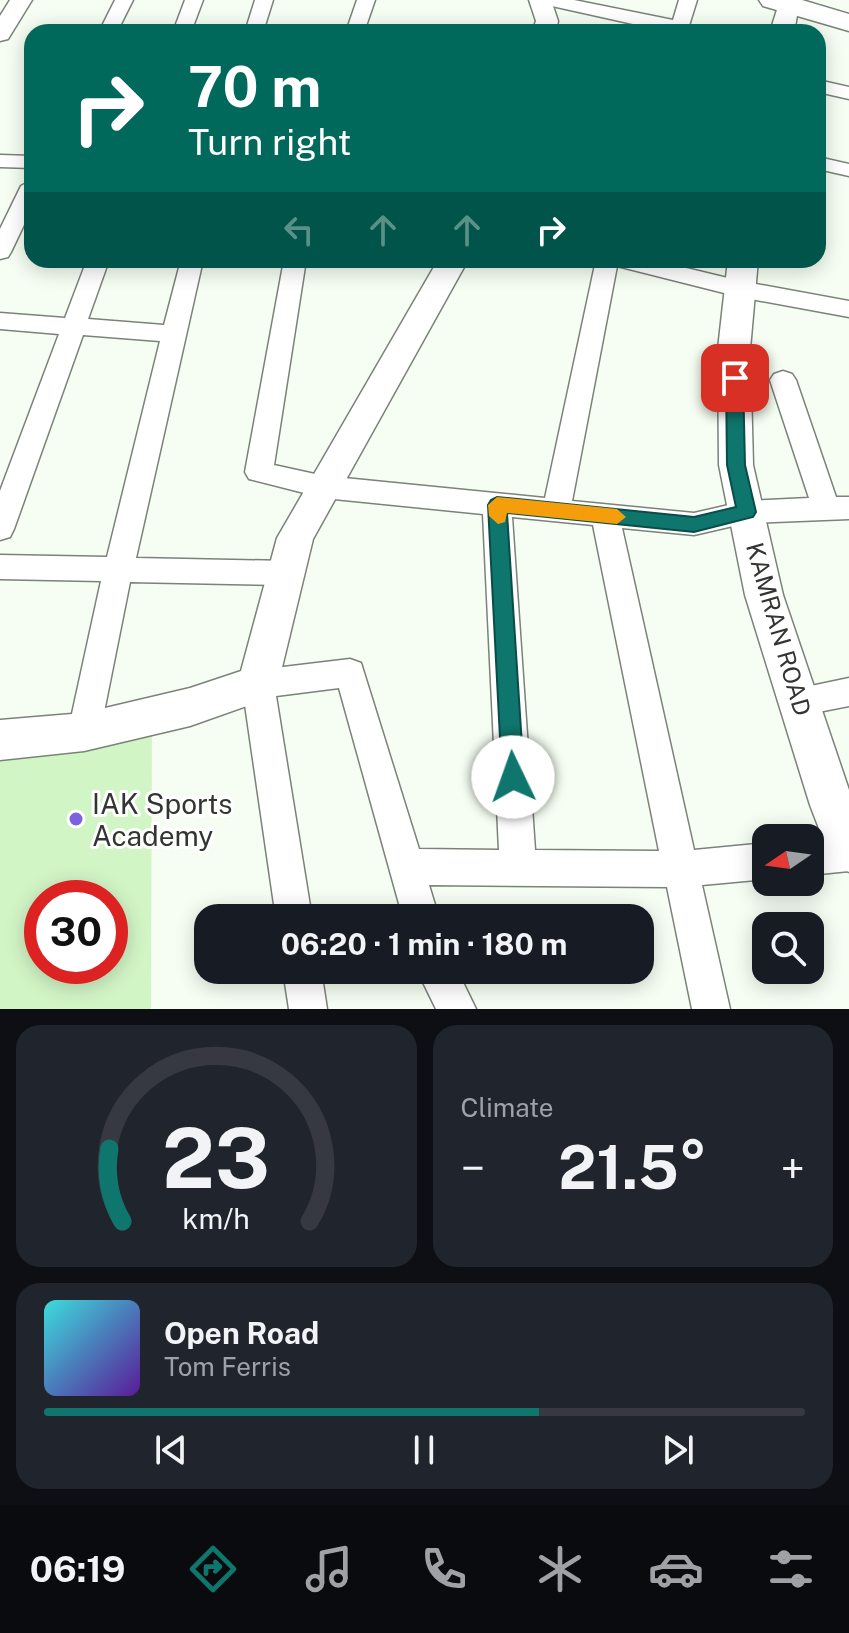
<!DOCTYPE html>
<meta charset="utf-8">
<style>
:root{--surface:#171b24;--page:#20242c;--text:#f1f3f6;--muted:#9ea1a6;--line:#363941;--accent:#0f766e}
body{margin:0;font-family:"Public Sans",sans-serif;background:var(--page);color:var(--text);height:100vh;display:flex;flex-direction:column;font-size:30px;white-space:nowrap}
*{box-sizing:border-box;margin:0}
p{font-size:26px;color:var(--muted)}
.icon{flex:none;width:44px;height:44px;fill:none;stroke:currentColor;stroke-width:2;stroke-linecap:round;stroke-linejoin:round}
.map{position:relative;height:1009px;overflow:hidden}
.sheet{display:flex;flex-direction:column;gap:16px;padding:16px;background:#0d0f14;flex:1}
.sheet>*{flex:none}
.top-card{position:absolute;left:24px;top:24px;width:802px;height:244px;border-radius:24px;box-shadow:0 4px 20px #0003;background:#00695c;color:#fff;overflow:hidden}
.needle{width:52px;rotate:257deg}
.controls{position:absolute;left:752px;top:824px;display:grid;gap:16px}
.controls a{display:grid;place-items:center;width:72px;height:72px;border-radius:16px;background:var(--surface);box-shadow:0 4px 20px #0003;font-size:40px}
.speed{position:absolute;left:24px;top:880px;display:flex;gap:16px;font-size:40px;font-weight:700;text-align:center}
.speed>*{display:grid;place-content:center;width:104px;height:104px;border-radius:50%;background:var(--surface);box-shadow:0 4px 20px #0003;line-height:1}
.speed .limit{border:12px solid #d22;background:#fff;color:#111}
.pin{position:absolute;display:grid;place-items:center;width:68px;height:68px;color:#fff;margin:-34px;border-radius:16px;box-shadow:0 4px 12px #0006}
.me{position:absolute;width:88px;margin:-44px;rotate:357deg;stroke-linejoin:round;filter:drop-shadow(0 0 6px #0008)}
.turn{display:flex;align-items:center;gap:28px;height:168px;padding:0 32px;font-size:36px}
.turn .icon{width:104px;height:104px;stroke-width:2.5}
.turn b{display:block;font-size:56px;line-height:68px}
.lanes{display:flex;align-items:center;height:76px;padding:0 32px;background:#0003;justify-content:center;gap:40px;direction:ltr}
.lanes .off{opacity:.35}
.big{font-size:60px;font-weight:700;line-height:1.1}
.sheet .tile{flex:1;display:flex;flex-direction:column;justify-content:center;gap:12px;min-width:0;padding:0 28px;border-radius:24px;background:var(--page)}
.sheet .dial{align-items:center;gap:0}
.dial svg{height:208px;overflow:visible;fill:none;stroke:var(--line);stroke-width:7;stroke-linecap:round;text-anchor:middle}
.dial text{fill:var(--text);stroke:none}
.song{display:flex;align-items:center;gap:24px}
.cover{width:96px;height:96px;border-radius:12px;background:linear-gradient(135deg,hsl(180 70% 55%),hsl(270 70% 35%))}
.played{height:8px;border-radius:4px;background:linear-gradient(90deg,var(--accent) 65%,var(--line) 65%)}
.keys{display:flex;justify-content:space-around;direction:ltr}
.heat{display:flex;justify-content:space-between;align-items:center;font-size:44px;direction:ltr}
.sheet .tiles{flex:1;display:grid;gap:16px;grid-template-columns:1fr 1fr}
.tile:last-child{grid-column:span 2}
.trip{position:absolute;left:194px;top:904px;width:460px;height:80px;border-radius:24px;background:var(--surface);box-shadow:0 4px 20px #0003;font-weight:700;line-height:80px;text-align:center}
.tab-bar{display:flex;height:128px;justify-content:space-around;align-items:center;background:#090b0e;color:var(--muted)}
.tab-bar .icon{width:56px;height:56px}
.tab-bar .selected{color:var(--accent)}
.tab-bar b{font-size:36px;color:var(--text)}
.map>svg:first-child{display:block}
</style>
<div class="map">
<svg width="849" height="1009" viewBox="0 0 849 1009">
<rect width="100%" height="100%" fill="#f6fef3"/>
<!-- green -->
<path fill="#d2f5c6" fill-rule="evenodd" d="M152,716l-1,293h-151v-269zM42,898h68v68h-68z"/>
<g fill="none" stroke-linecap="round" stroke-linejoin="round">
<defs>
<path id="minor" d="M115,0h18l-16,32h-18z
M185,0h18l-12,32h-18z
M255,0h18l-10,32h-18z
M357,0h18l-11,32h-18z
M540,0h34l99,20 6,-20h18l-10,32h-18l-126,-28z
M818,80l31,7v12l-31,-7z
M0,155l32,1v12l-32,-1z
M818,157l31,7v12l-31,-7z
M32,180v28l-21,44 -3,5 -8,2v-30l21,-43z
M87,260h22l-21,59 76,6 17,-65h22l-67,298 150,3 10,3 5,9 -5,9 -10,3 -156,-3 -30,150 -4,11 -12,4 -12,-4 -4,-11 33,-151 -101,-2v-24l107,2 53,-216 -77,-6 -69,194 -4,8 -10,3v-49l59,-157 -59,-5v-16l65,5z
M284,260h22l-32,205 50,11 221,22 51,-238h57l87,21 109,20v16l-109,-20 -123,-31 -45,235 122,12 52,-12 63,-3 -39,-118 4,-6 9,-3 9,3 4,6 40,117h13v22l-103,4 -52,12 -72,-7 72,322 72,-7v36l-64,6 28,124h-38l-25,-122 -238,-2 10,33h-36l-64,-230 -63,8 36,222h-36l-34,-234 5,-10 11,-4 92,-11 11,4 58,186 80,1 -16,-336 -159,-16 -75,-19 -4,-7zM512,517l81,8 66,326 -124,-1z
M849,678v28l-51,10 -11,-5 -5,-10 5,-10z
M849,835v36l-39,4v-36z
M283,970h38l6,39h-38z
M417,970h40l19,39h-40z"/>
<path id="tertiary" d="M10,0h22l-24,39 -8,2v-25z
M529,0h22l7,21 -2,11h-24l4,-11z
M780,0h16l3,5 -5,27h-24z
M438,260h30l-155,279 -35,145 -6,13 -82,29 -106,25 -84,9v-40l84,-7 106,-25 51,-17 36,-133z
M728,260h30l-8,89 3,116 30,130 66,195v82l-16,-7 -23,-60 -65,-210 -26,-130 -1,-116z"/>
<path id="primary" d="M759,0h43l47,14v17l-86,-25z"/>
</defs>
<!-- minor casing -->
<use href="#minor" stroke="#7b8279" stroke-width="3"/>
<!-- tertiary casing -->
<use href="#tertiary" stroke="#7b8279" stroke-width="3"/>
<!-- primary casing -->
<use href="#primary" stroke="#7b8279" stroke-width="3"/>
<!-- minor -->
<use href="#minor" fill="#fff" fill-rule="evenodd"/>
<!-- tertiary -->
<use href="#tertiary" fill="#fff" fill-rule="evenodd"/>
<!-- primary -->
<use href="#primary" fill="#fff" fill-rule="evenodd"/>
</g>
<!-- route -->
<path fill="#0f766e" stroke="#0a4d48" stroke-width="2" d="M735,373l8,5 2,87 11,47 -3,5 -59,15 -187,-19 17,264 -3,7 -8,3 -8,-3 -3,-7 -14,-272 3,-5 6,-3 197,20 42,-10 -9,-42 -1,-87z"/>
<!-- slow -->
<path fill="#f59e0b" d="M497,497l120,12 9,8 -9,7 -110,-11 -2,9 -7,2 -9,-8 -1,-11z"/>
<!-- markers -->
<circle fill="#7963de" stroke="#fff" stroke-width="3" cx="76" cy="819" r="8"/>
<g text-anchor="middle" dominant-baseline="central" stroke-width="6" stroke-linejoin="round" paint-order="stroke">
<!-- street labels -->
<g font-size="24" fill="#323531" stroke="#fff">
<text transform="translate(779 629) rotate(74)">KAMRAN ROAD</text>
</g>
<!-- near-poi labels -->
<g font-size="28" fill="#323531" stroke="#fff" text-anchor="start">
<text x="92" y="803">IAK Sports<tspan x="92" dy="32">Academy</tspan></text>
</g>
</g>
</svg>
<div class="controls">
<a><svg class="needle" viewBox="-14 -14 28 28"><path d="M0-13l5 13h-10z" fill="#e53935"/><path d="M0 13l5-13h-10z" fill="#9ea1a6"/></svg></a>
<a><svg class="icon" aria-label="search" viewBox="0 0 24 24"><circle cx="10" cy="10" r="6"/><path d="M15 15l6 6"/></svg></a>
</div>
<div class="speed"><div class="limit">30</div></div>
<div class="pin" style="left:735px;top:378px;background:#d93025"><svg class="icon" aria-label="arrive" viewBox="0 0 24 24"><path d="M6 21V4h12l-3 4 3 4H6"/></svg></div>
<svg class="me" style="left:513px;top:777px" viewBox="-20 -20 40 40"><circle r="19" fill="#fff"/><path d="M0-13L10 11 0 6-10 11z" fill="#0f766e"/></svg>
<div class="trip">06:20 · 1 min · 180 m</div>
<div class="top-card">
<div class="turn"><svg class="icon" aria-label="right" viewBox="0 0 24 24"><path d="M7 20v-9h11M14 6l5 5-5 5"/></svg><div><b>70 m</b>Turn right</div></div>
<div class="lanes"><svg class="icon off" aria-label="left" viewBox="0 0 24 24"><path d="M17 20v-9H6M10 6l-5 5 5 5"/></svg><svg class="icon off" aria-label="ahead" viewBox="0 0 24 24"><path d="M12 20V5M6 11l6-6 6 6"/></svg><svg class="icon off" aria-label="ahead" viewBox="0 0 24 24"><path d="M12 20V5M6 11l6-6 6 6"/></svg><svg class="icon" aria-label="right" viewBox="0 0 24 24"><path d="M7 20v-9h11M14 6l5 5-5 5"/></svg></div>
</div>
</div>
<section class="sheet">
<div class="tiles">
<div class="tile dial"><svg viewBox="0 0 100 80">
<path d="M14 69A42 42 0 1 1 86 69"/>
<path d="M14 69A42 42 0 0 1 9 41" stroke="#0f766e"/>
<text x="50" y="56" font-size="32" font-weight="700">23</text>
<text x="50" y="72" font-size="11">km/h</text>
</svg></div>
<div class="tile"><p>Climate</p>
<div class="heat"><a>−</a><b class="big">21.5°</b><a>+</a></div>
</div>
<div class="tile">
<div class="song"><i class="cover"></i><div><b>Open Road</b><p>Tom Ferris</p></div></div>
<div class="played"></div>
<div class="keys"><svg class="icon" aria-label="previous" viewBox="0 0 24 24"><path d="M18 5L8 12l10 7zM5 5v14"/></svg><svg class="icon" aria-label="pause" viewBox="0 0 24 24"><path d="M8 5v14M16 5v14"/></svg><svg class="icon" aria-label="next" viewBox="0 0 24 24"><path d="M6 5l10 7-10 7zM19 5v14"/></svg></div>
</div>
</div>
</section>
<nav class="tab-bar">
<b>06:19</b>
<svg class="icon selected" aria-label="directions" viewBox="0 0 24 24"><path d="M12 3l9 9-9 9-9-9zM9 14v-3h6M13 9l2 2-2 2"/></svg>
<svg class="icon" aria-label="music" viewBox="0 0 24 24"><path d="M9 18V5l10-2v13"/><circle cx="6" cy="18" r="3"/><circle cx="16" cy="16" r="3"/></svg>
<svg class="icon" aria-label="phone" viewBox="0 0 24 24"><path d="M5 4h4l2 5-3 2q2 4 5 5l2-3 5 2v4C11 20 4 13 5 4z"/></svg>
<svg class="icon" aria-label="climate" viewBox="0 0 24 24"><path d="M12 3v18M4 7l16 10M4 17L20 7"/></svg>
<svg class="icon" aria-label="car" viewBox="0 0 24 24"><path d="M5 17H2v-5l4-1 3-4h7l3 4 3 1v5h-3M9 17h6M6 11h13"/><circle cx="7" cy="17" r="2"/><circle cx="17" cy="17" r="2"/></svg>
<svg class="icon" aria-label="filters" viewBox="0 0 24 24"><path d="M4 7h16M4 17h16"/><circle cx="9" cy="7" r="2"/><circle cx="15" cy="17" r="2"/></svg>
</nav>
